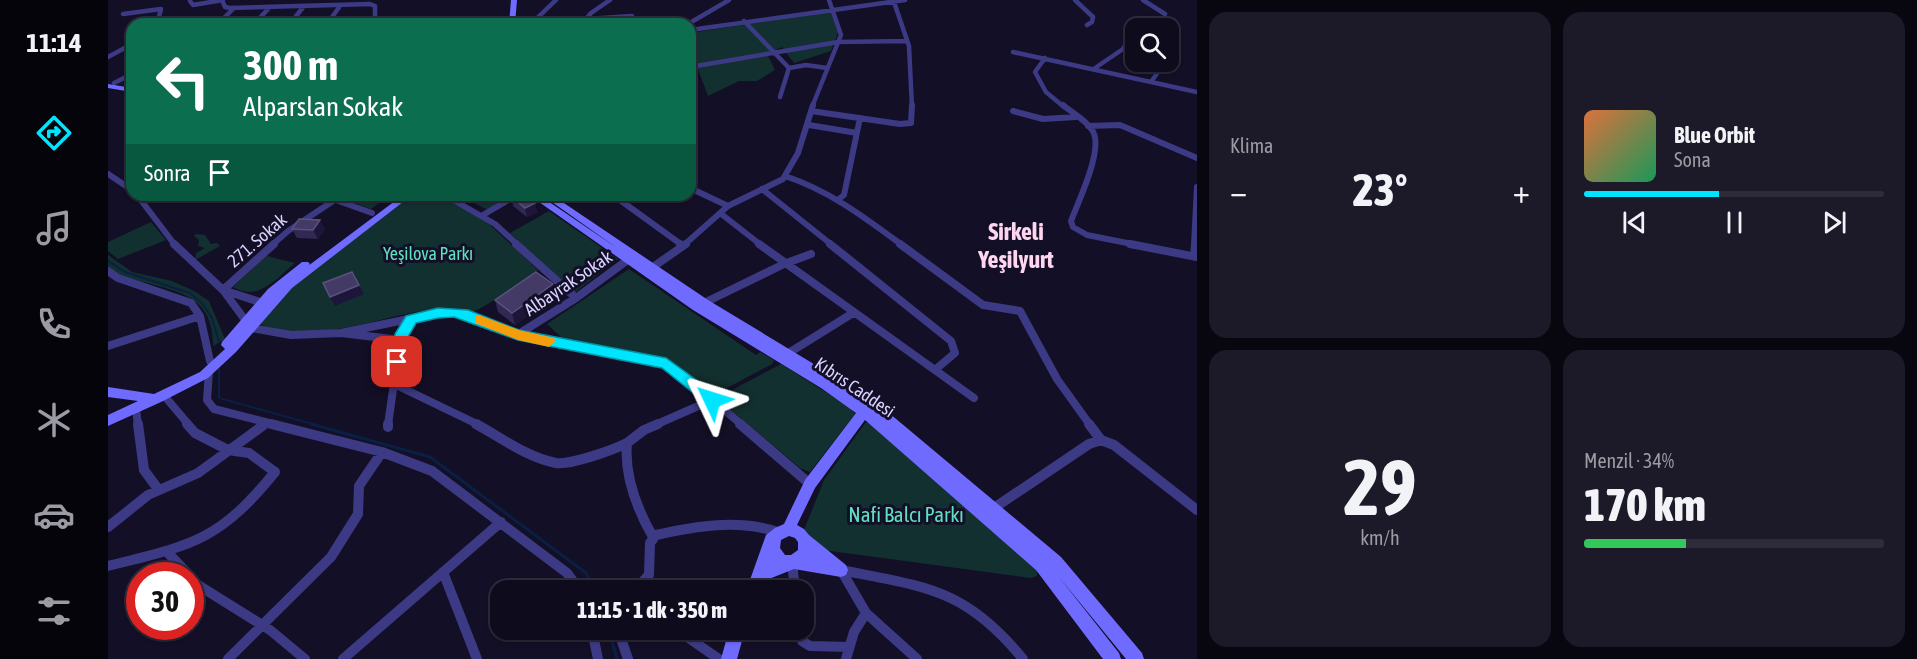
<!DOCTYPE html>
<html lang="tr">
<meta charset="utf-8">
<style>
:root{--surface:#0e0b1c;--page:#1c1929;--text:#f1f3f6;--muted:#9b9ba3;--line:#2e2b3b;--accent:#00e5ff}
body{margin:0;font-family:"Asap Condensed",sans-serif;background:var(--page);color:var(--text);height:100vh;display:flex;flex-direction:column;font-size:22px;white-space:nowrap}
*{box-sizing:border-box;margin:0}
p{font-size:20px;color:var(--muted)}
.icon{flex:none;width:33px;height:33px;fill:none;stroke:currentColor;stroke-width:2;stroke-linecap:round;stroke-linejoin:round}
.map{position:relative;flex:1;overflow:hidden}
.sheet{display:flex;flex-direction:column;gap:12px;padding:12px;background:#08060f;width:720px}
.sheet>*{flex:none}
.guide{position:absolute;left:18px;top:18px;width:570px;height:183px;border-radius:18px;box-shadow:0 2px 4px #0004,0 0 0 2px var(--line);background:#0b6e4f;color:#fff;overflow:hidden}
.fabs{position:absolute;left:1017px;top:18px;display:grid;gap:12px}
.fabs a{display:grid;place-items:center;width:54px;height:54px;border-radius:12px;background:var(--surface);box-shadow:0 2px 4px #0004,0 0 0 2px var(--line);font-size:30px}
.speed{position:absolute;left:18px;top:562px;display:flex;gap:12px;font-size:30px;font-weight:700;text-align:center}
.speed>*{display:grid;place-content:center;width:78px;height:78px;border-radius:50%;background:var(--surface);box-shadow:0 2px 4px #0004,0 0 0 2px var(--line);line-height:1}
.speed .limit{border:9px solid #d22;background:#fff;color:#111}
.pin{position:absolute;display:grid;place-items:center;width:51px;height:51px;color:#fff;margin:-26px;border-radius:12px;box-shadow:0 3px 9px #0006}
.me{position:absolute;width:66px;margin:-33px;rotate:311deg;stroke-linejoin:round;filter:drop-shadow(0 0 4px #0008)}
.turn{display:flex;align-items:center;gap:21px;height:126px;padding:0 18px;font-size:27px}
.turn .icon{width:78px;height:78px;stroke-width:2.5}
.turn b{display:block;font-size:42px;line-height:51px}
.then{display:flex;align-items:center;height:57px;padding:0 18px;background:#0003;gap:12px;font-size:22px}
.big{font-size:45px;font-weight:800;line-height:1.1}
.sheet .tile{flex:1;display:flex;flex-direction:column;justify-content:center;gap:9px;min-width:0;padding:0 21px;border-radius:18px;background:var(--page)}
.sheet .dial{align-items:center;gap:0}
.dial b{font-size:78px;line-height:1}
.song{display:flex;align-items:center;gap:18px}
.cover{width:72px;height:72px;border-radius:9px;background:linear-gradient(135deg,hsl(20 70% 55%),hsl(150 70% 35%))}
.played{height:6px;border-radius:3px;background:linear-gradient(90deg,var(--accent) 45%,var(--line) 45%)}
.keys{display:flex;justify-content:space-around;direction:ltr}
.heat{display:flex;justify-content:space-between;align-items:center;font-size:33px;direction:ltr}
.charge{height:9px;border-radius:4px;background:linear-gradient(90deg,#34c759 34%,var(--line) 0)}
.sheet .tiles{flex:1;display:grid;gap:12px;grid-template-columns:repeat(2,1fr)}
.trip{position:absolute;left:382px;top:580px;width:324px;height:60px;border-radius:18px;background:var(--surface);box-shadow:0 2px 4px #0004,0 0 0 2px var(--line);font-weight:800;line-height:60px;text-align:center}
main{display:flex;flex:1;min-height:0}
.tab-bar{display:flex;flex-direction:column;width:108px;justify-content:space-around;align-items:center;background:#06040b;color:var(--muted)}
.tab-bar .icon{width:42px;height:42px}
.tab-bar .on{color:var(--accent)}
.tab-bar b{font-size:27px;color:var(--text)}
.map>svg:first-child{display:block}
</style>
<main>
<nav class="tab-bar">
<b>11:14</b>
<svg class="icon on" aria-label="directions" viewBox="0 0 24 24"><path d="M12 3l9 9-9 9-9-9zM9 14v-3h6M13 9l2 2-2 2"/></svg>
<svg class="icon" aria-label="music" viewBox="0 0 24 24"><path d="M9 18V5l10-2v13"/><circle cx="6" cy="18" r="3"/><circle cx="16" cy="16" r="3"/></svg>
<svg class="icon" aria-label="phone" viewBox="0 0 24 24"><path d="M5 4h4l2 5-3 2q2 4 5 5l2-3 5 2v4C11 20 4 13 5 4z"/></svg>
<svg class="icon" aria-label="climate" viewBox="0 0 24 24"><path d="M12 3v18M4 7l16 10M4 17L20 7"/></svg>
<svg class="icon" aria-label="car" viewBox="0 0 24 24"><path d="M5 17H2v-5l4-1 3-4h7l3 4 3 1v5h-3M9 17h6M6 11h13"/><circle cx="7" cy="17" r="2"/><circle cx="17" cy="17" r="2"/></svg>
<svg class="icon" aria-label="filters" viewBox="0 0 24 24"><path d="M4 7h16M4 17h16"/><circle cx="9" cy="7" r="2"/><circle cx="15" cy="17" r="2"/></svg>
</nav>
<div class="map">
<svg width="1089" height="659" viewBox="0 0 1089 659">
<rect width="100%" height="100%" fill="#130f26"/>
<!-- green -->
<path fill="#12302f" d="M723,12l7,21 -7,18 -37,12 -12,-16 -15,7 8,16 -18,11h-18l-31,15 -10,-27 -8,-7v-29z
M238,195h45l-20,14 -28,-10z
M304,195h26l49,27 51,48c-13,9 -54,39 -66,42 -12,2 -25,-4 -37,-3 -59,7 -116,37 -176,15l34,-38z
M350,195h54l-24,15z
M441,211l69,48 -44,34 -64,-60z
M43,222l15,18 -48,19 -10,-8v-9z
M88,234l9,1 6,9 6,-1 3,3 -25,14 1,-7 9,-5 -7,-2 1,-6 -5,-4z
M0,255l24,17 40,9 22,10 15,10 16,38 -12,7c1,-62 -53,-54 -97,-73l-8,-6z
M159,256l28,7c-19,16 -36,39 -62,24z
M521,269l127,86 4,-3 14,8 -2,4 -58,31 -50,-36 -103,-22 -14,-13z
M673,364l70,44 4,6 -45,58 -10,-4 -83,-70z
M758,422l8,3 163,142v9l-6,2 -208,-28 -19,-20 20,-50z"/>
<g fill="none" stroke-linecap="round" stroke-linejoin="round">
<!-- stream-far1 -->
<path stroke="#0a1f44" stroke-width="2" d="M0,261l17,11 65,21 12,10 10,15 7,24
M111,368v30l97,27"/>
<!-- stream -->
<path stroke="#0a1f44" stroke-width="3" d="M203,424l119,33 156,116 9,18
M501,630l8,29"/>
<!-- street-far3 -->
<path stroke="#3d3a85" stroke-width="4.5" d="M114,0l3,7 5,1 140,-4 5,2v18
M967,0l18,17 -1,5 -5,3
M1035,0l22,14
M82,1l3,4 30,-5
M786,2l15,44 3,61
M15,14l38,-5 -4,15
M478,19l46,-3
M636,21l45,47 -9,29
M110,24l16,-16
M146,24l16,-17
M182,24l14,-18
M219,24l13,-18
M423,24l25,-24
M474,24l9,-11 19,-13
M580,24l41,-24
M582,30l215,-30
M905,52l184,40
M0,57l24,-13
M1060,57l10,-13
M937,58l-10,14 11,20 18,15
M582,67l148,-25 69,-1
M681,68l17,-3 21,3
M987,68l28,-19 9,-15
M1043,82l14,-20
M6,83l18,-9
M704,107l29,-72 -12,-35"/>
<!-- street-far2 -->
<path stroke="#3d3a85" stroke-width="6" d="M955,105c9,8 23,15 29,25 13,17 -14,72 -21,91l2,6 14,8 50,10
M703,111l89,13 11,-1 1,-18
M905,111l30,8 33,-2
M701,125l48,8
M980,126l32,-1 77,33
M0,174l24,16
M677,176c45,15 79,41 117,69
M582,188l38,18
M654,189l70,56
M29,195l38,50
M214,195l50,18
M505,195l69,50
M340,197l47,27 23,21
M443,199l12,-4
M731,199l5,-4 16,-77
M612,213l41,32
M375,215l34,-20
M164,245l16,-14 54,-36
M576,245l44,-39 55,-27 15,-26 15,-48
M1086,245l3,-58"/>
<!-- street-far1 -->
<path stroke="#3d3a85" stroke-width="8" d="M66,244l49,46 28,38 40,7 50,-2
M408,244l60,54
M572,244l3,2
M651,244l215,154
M722,244l121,97 4,12 -19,16
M792,244l83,61 37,6 37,68 33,46
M1022,244l67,13
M1086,256l1,-12
M542,269l36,-25
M0,271l10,7 73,25 9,13 10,45
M115,290l51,-46
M115,290l40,13
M596,303l80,-39 27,-10
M409,335l59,-37 57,-42
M292,340l-59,-7 97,-20 30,2 49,20 144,26 23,14 58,50
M0,346l92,-30
M679,354l66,-41
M101,371l-2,29 7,9 63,16
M286,384l85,41
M59,395v4l22,26
M28,409l2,16
M280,425l12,-85 11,-20
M547,425l57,-25"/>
<!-- street -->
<path stroke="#3d3a85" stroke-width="10" d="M30,424l6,46 14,19
M163,424l111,28 50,19 135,102 13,18
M368,424c24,13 52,34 80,39 15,2 57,-13 71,-20
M632,424l70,60
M981,424l12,16
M280,427v-3
M886,508l95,-64 12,-4 13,5 83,65
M0,527l40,-32 50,-22 67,-49
M545,537c-16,-28 -29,-61 -26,-94l17,-13 14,-6
M60,553l22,23
M684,562l3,29
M0,566c84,-21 110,-24 167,-94l-26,-19 -21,-3 -33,-17 -8,-9
M733,570c85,17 124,18 182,89
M733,570l25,43 51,46
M335,572l34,87
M82,577l8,8 72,45 35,29
M526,591l15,-16 1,-32 6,-8c40,-9 82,-16 122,-3
M484,630l6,29
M510,630l10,29
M569,630l42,29
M691,630l3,11 8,5 39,1
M120,659l103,-102 27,-43 1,-28 23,-34
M235,659l158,-137
M738,659l8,-27 12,-19"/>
<!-- secondary -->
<path fill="#6f6bff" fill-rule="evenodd" d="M403,0h6l-2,24h-6z
M0,84l24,4v4l-24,-4z
M295,195h9l-120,93 -56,64 -28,26 -47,24 -53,24v-11l30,-14 -30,-4v-10l46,7 46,-22 25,-23 -4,-4 1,-3 46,-53 34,-27h6l2,2 -2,2z
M421,195h10l78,53 -75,-53h10l156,105 129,78 52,35 172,144 81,96 2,6h-18l-67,-82 60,76 2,6h-18l-67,-89 -171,-150 -50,68 -18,37 7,4 5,6 37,30 2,5 -2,5 -5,2 -47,-8 -30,12 -4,10h-14l20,-56 9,-7 9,-4 21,-44 51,-67 -35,-25 -128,-78zM681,536l6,2 3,4v8l-7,5h-6l-5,-7 1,-8z
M621,630h16l-8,29h-16z"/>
</g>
<!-- wall -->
<path fill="#312854" d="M404,197l23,6 2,9 -10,5 -14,-11z
M184,229h33l-7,10 -21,-1z
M445,284l2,12 -40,29 -17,-13 -3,-12z"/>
<!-- shaded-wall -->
<path fill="#1d163a" d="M427,203l2,9 -10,5 -2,-9z
M212,220l5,9 -7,10 -5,-9z
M445,284l2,12 -40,29 -3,-12z
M251,285l5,9 -29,12 -5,-9z"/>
<!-- building -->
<path fill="#433a66" stroke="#5a527e" stroke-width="1.5" d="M408,195h9l10,8 -10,5 -13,-11z
M191,219l21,1 -7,10 -21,-1z
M244,272l7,13 -29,12 -7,-14z
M428,272l17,12 -41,29 -17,-13z"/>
<!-- route -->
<path fill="#00e5ff" stroke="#0095a6" stroke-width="1.5" d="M330,308l30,2 51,20 147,28 51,37 3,5 -3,4h-10l-45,-36 -144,-28 -64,-23 -16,1 -22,5 -7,12 -7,31h-10l-2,-4 5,-28 11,-18z"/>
<!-- slow -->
<path fill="#f59e0b" d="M371,315l40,15 35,8 2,3 -7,6 -31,-7 -43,-17v-7z"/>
<g text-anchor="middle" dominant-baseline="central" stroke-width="6" stroke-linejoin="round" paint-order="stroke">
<!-- street labels -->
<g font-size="18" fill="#d9d4ff" stroke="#130f26">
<text transform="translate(149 240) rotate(-41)">271. Sokak</text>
<text transform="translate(460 283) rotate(-34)">Albayrak Sokak</text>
<text transform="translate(747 387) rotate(34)">Kıbrıs Caddesi</text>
</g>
<!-- park labels -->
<g font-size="18" fill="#5fe0c0" stroke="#130f26">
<text x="320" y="253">Yeşilova Parkı</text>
</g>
<!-- near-park labels -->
<g font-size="21" fill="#5fe0c0" stroke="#130f26">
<text x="798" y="514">Nafi Balcı Parkı</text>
</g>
<!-- district labels -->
<g font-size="24" font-weight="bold" fill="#ffd6f0" stroke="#130f26">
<text x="908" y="231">Sirkeli<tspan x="908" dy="28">Yeşilyurt</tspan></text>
</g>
</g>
</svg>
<div class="fabs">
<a><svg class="icon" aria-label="search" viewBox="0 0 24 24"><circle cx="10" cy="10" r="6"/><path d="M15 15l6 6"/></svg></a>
</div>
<div class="speed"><div class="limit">30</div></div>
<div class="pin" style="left:289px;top:362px;background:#d93025"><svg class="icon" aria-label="arrive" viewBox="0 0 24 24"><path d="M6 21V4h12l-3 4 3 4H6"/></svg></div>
<svg class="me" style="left:604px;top:400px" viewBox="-20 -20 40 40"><path d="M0-17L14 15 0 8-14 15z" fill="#00e5ff" stroke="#fff" stroke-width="4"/></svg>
<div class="trip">11:15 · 1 dk · 350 m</div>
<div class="guide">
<div class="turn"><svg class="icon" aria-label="left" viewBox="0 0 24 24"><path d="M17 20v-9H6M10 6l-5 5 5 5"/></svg><div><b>300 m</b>Alparslan Sokak</div></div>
<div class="then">Sonra<svg class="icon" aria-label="arrive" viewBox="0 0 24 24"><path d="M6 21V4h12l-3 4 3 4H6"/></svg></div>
</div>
</div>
<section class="sheet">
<div class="tiles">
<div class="tile"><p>Klima</p>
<div class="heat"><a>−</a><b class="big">23°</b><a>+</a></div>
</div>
<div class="tile">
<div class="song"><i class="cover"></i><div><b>Blue Orbit</b><p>Sona</p></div></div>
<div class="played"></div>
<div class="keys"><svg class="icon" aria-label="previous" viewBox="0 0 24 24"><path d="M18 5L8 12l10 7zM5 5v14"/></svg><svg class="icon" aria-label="pause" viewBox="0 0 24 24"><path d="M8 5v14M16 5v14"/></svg><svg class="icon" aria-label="next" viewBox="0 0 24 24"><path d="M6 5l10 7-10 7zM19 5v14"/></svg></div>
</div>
<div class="tile dial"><b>29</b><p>km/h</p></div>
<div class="tile"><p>Menzil · 34%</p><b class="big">170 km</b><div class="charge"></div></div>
</div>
</section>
</main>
